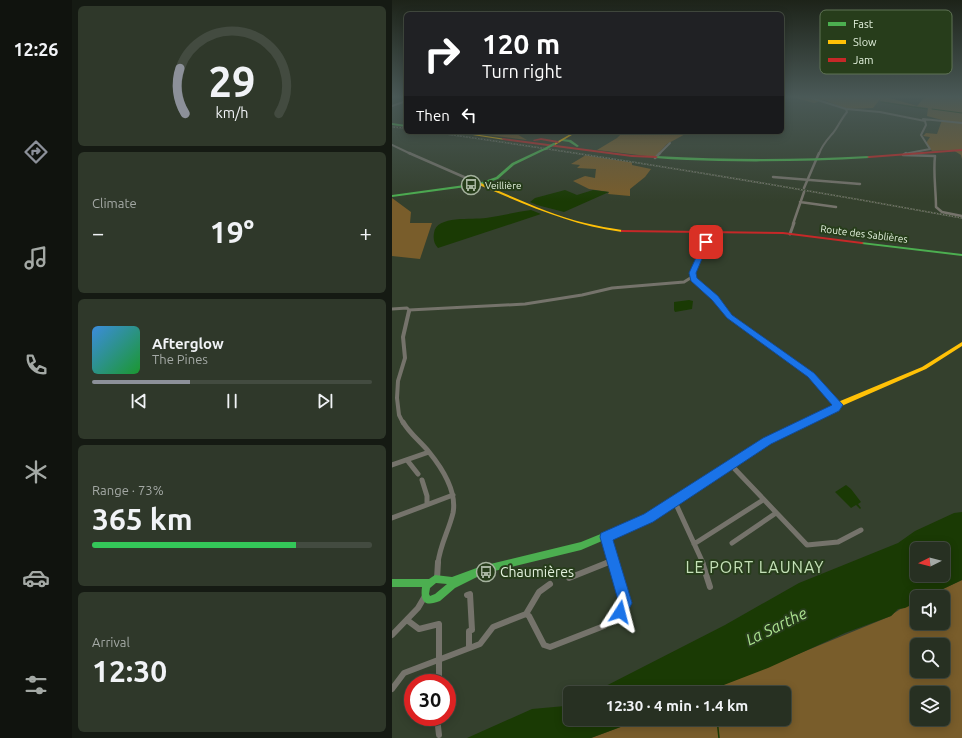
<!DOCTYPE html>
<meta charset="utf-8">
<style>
:root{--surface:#273022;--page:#2f382a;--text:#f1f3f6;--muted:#a4a9a5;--line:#434b40;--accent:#8c9099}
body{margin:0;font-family:Ubuntu,sans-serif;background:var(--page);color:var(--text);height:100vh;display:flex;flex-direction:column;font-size:15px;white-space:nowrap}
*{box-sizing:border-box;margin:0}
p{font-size:13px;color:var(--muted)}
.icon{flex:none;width:22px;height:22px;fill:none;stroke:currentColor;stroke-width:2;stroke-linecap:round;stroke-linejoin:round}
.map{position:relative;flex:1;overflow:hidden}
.side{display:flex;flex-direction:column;gap:6px;padding:6px;background:#151a13;width:320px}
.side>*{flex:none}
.banner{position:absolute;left:12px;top:12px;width:380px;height:122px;border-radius:6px;box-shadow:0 2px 10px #0003,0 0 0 1px var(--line);background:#202124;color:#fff;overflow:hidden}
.needle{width:26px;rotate:264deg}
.fabs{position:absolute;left:518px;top:542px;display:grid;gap:8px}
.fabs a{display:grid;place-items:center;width:40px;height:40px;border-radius:6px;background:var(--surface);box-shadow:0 2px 10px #0003,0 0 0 1px var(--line);font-size:20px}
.speed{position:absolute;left:12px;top:674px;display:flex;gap:8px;font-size:20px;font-weight:700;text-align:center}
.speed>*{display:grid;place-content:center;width:52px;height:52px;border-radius:50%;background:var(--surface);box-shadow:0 2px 10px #0003,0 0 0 1px var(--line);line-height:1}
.speed .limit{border:6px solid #d22;background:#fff;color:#111}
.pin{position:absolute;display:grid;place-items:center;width:34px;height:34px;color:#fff;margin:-17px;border-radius:8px;box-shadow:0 2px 6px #0006}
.me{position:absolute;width:44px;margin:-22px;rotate:9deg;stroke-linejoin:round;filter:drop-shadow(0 0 3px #0008)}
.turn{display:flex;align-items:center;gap:14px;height:84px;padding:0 12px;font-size:18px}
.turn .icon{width:52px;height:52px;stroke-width:2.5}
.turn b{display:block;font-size:28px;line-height:34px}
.then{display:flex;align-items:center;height:38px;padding:0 12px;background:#0003;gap:8px;font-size:15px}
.big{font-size:30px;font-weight:700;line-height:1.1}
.side .tile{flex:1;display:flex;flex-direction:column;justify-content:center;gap:6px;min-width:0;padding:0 14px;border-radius:6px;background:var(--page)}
.side .dial{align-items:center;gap:0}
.dial svg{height:104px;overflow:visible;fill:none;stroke:var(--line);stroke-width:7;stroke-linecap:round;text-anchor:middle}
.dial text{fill:var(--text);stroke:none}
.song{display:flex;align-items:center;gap:12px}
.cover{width:48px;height:48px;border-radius:6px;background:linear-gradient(135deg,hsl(210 70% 55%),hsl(130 70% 35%))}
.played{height:4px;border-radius:2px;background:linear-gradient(90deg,var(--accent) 35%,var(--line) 35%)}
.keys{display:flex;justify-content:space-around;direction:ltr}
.heat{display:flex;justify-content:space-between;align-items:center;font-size:22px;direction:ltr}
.charge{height:6px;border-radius:3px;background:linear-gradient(90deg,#34c759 73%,var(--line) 0)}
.trip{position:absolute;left:171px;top:686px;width:228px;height:40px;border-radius:6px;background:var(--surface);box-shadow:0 2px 10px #0003,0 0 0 1px var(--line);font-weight:700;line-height:40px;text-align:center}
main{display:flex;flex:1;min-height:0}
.menu{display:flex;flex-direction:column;width:72px;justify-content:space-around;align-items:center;background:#10130e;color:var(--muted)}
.menu .icon{width:28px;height:28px}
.menu .selected{color:var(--accent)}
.menu b{font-size:18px;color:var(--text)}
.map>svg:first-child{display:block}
</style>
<main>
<nav class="menu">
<b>12:26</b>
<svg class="icon selected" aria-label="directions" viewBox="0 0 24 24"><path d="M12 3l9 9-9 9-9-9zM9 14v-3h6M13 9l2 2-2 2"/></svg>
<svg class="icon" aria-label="music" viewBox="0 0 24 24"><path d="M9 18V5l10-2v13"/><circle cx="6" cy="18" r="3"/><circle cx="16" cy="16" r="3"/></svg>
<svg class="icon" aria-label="phone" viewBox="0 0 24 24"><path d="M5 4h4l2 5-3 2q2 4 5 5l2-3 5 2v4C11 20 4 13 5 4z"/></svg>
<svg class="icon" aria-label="climate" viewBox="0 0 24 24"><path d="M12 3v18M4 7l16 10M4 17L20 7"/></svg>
<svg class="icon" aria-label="car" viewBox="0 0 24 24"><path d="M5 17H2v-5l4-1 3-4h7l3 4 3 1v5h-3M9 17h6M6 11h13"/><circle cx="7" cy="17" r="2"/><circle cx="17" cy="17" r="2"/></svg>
<svg class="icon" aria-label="filters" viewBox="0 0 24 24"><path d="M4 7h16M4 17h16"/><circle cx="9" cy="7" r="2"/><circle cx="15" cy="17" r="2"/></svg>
</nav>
<section class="side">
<div class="tile dial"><svg viewBox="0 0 100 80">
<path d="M14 69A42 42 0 1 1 86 69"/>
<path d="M14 69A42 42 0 0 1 10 34" stroke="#8c9099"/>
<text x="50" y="56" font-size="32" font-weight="700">29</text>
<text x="50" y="72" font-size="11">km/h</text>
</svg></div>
<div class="tile"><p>Climate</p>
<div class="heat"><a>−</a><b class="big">19°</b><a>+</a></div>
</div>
<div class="tile">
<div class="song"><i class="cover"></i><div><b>Afterglow</b><p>The Pines</p></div></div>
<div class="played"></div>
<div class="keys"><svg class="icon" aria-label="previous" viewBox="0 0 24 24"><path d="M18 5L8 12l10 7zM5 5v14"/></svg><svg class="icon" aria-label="pause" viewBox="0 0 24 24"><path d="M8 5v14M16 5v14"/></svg><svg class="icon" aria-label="next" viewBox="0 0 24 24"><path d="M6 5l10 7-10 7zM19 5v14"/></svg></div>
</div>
<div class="tile"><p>Range · 73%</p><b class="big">365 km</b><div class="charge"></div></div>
<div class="tile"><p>Arrival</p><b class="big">12:30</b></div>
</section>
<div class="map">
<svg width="570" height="738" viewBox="0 0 570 738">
<rect width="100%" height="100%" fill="#34402d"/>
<!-- green -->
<path fill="#795d2b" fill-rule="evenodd" d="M400,97h94l31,9 8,-9h37v62l-1,-4 -8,-5 -21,1 -6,-8 4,-6 -7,-1 3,-3 11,1 5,-14 -15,-4 1,-8 -48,-7 1,-3 -8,10 -26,1 -23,-9 -10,3z
M92,132h29l14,8 -46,-6z
M231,132h66l-22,12 -12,13 -58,-7 20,-12z
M194,155l46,7v3l19,4 -6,8 -15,12v7l-22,-2 1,-2 -20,-3 -16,-8 12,-5 10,2 1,-9 -19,-1 3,-3 -9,-1z
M0,198l19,14 -1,11h22l-12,36 -28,-3z
M570,580v158h-371l51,-19h142v-26h-81l188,-77c8,-8 16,-9 26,-14v21h26v-26h-17zM525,645h26v26h-26zM525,693h26v26h-26z"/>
<!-- water -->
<path fill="#1a3a04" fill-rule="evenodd" d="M173,190l12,5 16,-5 16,2 -45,20 -27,-7 -7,-3 5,-4z
M139,210l10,4 -100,33 -3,1c-4,-4 -5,-9 -4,-15 2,-18 39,-13 52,-15 15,-2 30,-6 45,-8z
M297,300l4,1 -1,8 -17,3 -1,-2v-8z
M454,485l5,4 10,13 -3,2 3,4 -1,1 -4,-4 -5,3 -16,-16z
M570,512v68l-36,17h-9v5l-12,6 -7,1 -7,7 -46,17 -77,35 -65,25h-111l133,-68 74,-42 99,-40 17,-12 39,-18zM525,549h26v26h-26z
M178,703v16h72l-51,19h-124l65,-29 33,-3z"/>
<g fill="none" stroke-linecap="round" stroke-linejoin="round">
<!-- stream-far1 -->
<path stroke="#1a3a04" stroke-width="1" d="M489,102l46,7
M540,109l30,4"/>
<!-- stream -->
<path stroke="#1a3a04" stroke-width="1.5" d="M322,687l1,6
M325,719l2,19"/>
<!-- street-far5 -->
<path stroke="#75736b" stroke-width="2" d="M416,97l38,12 34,3 45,9 1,4 -5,10 9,14 -26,5
M0,106l14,-5
M531,119l39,4
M0,145l19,9
M267,154l11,-11
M427,154c3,-9 8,-14 14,-21 5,-6 8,-14 14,-21l-1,-3"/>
<!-- street-far4 -->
<path stroke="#75736b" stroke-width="2.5" d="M17,153l71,31
M511,155l3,-2
M511,155l32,1c-2,17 1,34 1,51l6,5 20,4
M263,158l5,-5
M381,177l87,7
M412,188l15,-35
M408,202l36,5
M401,224l11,-32"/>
<!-- street-far3 -->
<path stroke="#75736b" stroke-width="3" d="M317,232l-16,41v6l22,19 12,14
M398,234l4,-11
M0,309l15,-1 2,2 116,-6 57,-9 30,-7 72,-6 8,-5
M17,312v-2"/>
<!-- street-far2 -->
<path stroke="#75736b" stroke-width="4" d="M334,311l4,5 81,59 27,30
M11,423l-4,-8 -2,-17 1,-17 7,-23 -2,-21 6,-26"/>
<!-- street-far1 -->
<path stroke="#75736b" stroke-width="5" d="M11,422c7,12 17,19 26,30 13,16 28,40 24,61 -4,17 -13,32 -15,50
M15,460l11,14
M0,465l37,-13
M339,465l76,80 31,-3 23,-12
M30,480l5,16v8
M283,502l28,61
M0,518l61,-23
M214,537l8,26
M340,543l44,-30
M302,544l69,-44
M214,563l7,-3"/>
<!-- street -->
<path stroke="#75736b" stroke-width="6" d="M310,562l8,25
M177,578l40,-16
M45,579l1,-17
M75,595l3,-1 2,36 -3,1v17
M134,614l13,-22 11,-8
M15,620l12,9 20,-5v59
M0,635l26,-27 7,-12
M0,689l12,-16 76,-29 13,-17 33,-13 3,2 15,29 6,2 54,-21 9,-11 7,-3 2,-6 4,-3 -13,-41
M45,717l2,18"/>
<!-- fast -->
<path fill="#4caf50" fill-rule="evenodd" d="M0,123l14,2v2l-14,-2z
M171,139l8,1 8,6 -2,1 -8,-5 -7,-1v-2z
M152,148l3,1 -33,16 -16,14 -17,6 -89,12v-2l87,-12 17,-6 16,-14z
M264,156c71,4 142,4 213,0l2,1 -2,1c-50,3 -100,4 -150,3 -21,-1 -43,-1 -64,-3v-2z
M469,242l101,12v2l-100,-12 -2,-1z
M221,529l3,2 1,2 -1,2 -35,15 -91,22 -11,4 -24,12 -15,13c-15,6 -20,1 -18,-14h-30v-8h37l6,-4 17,2 30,-11 99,-24zM44,583l11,1 -12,10 -5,2 -1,-2 1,-6z"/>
<!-- slow -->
<path fill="#ffc107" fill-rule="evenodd" d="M61,132h7l46,7 -1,1z
M182,132h3l-22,13 -2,-1z
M87,183h2c34,15 68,31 104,40 12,3 25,5 37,7l2,1 -2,1c-52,-7 -95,-27 -143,-47z
M570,342v4l-36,23 -89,39h-4l-1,-2 1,-2 89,-37z"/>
<!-- jam -->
<path fill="#c62828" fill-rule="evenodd" d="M110,138l130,17 24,1 2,1 -2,1 -24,-1 -129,-17 -1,-1z
M149,138l17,3 1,1 -1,1 -17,-3 -7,1 -1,-1z
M570,149v2l-93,7 -2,-1 2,-1z
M229,230l162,2 79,10 2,1 -2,1 -79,-10 -161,-2h-1z
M444,403h4l1,2 -3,5c-29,14 -59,27 -87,44 -32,19 -61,43 -94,62 -13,7 -27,14 -41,19l-3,2 -3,-2 -1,-2 1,-2c15,-6 28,-12 42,-20 33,-18 62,-42 95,-61 28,-17 57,-30 87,-44z"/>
<defs>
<path id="rail" d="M0,127l14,1
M40,132c177,25 354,54 530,86"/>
</defs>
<!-- rail casing -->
<use href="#rail" stroke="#72736a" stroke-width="1.5"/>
<!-- rail -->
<use href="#rail" stroke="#273d1b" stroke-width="1" stroke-dasharray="1.5" stroke-linecap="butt"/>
<!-- fast-bridge -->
<path stroke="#4caf50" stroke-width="2.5" d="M153,149l9,-5"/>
</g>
<!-- sky -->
<linearGradient id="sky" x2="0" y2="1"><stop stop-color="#1d2319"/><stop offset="0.48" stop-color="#4a5957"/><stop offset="1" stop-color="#4a5957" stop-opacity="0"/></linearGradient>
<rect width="570" height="201" fill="url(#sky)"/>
<!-- route -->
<path fill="#1a73e8" stroke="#114b97" d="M312,240l5,2 -13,31 1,5 21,18 14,19 82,58 29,32 -4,6 -68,33 -118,78 -40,18 19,63 -7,14 -5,2 -5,-2 -2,-5 5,-12 -18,-63 1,-4 43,-19 119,-76 69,-33 -24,-28 -81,-59 -15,-18 -21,-19 -2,-8z"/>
<!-- icons -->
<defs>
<symbol id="bus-ring" viewBox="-11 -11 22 22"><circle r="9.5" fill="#273d1b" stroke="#a6b39f" stroke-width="1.5"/><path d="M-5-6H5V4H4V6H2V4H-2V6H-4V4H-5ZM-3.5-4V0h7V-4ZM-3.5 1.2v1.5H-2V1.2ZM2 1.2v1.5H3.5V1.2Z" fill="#a6b39f"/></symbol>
</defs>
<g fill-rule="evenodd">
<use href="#bus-ring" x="68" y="174" width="22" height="22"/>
<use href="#bus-ring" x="83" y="561" width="22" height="22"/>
</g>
<g text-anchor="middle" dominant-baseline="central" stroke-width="4" stroke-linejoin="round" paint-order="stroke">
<!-- far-poi labels -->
<g font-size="10" fill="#e3f1dd" stroke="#273d1b" text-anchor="start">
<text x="93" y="185">Veillière</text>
</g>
<!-- far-street labels -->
<g font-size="10" fill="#e3f1dd" stroke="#273d1b">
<text transform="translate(472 234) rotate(7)">Route des Sablières</text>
</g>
<!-- near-poi labels -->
<g font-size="14" fill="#e3f1dd" stroke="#273d1b" text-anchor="start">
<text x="108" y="572">Chaumières</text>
</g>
<!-- near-neighbourhood labels -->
<g font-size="16" letter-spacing="1" fill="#c5e1b8" stroke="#273d1b">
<text x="363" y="567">LE PORT LAUNAY</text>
</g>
<!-- near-water labels -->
<g font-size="16" font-style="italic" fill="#ace390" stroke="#273d1b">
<text transform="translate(384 626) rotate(-26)">La Sarthe</text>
</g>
</g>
<!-- legend -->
<rect x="428" y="10" width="132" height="64" rx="6" fill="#273d1b" stroke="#5f7355" stroke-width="1"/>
<rect x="436" y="22" width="18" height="4" fill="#4caf50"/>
<rect x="436" y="40" width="18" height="4" fill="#ffc107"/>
<rect x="436" y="58" width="18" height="4" fill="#c62828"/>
<g font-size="11" fill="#e3f1dd">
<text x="461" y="28">Fast</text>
<text x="461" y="46">Slow</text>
<text x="461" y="64">Jam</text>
</g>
</svg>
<div class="fabs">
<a><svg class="needle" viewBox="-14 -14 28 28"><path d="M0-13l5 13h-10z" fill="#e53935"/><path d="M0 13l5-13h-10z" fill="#a4a9a5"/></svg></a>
<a><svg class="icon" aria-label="sound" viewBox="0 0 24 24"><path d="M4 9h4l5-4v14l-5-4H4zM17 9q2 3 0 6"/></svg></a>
<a><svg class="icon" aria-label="search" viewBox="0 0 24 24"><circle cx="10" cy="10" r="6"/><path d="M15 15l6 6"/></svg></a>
<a><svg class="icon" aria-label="layers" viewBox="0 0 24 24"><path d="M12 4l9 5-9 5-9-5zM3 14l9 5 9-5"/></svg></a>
</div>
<div class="speed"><div class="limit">30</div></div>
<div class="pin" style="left:314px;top:242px;background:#d93025"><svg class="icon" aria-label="arrive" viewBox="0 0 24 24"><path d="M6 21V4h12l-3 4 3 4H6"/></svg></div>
<svg class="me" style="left:228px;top:612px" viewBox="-20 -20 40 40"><path d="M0-17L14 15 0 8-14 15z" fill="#1a73e8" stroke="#fff" stroke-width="4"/></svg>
<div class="trip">12:30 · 4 min · 1.4 km</div>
<div class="banner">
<div class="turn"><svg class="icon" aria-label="right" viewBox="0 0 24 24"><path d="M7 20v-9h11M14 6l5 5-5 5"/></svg><div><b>120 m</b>Turn right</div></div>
<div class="then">Then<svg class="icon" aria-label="left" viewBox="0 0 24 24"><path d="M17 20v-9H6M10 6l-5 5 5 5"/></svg></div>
</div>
</div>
</main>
